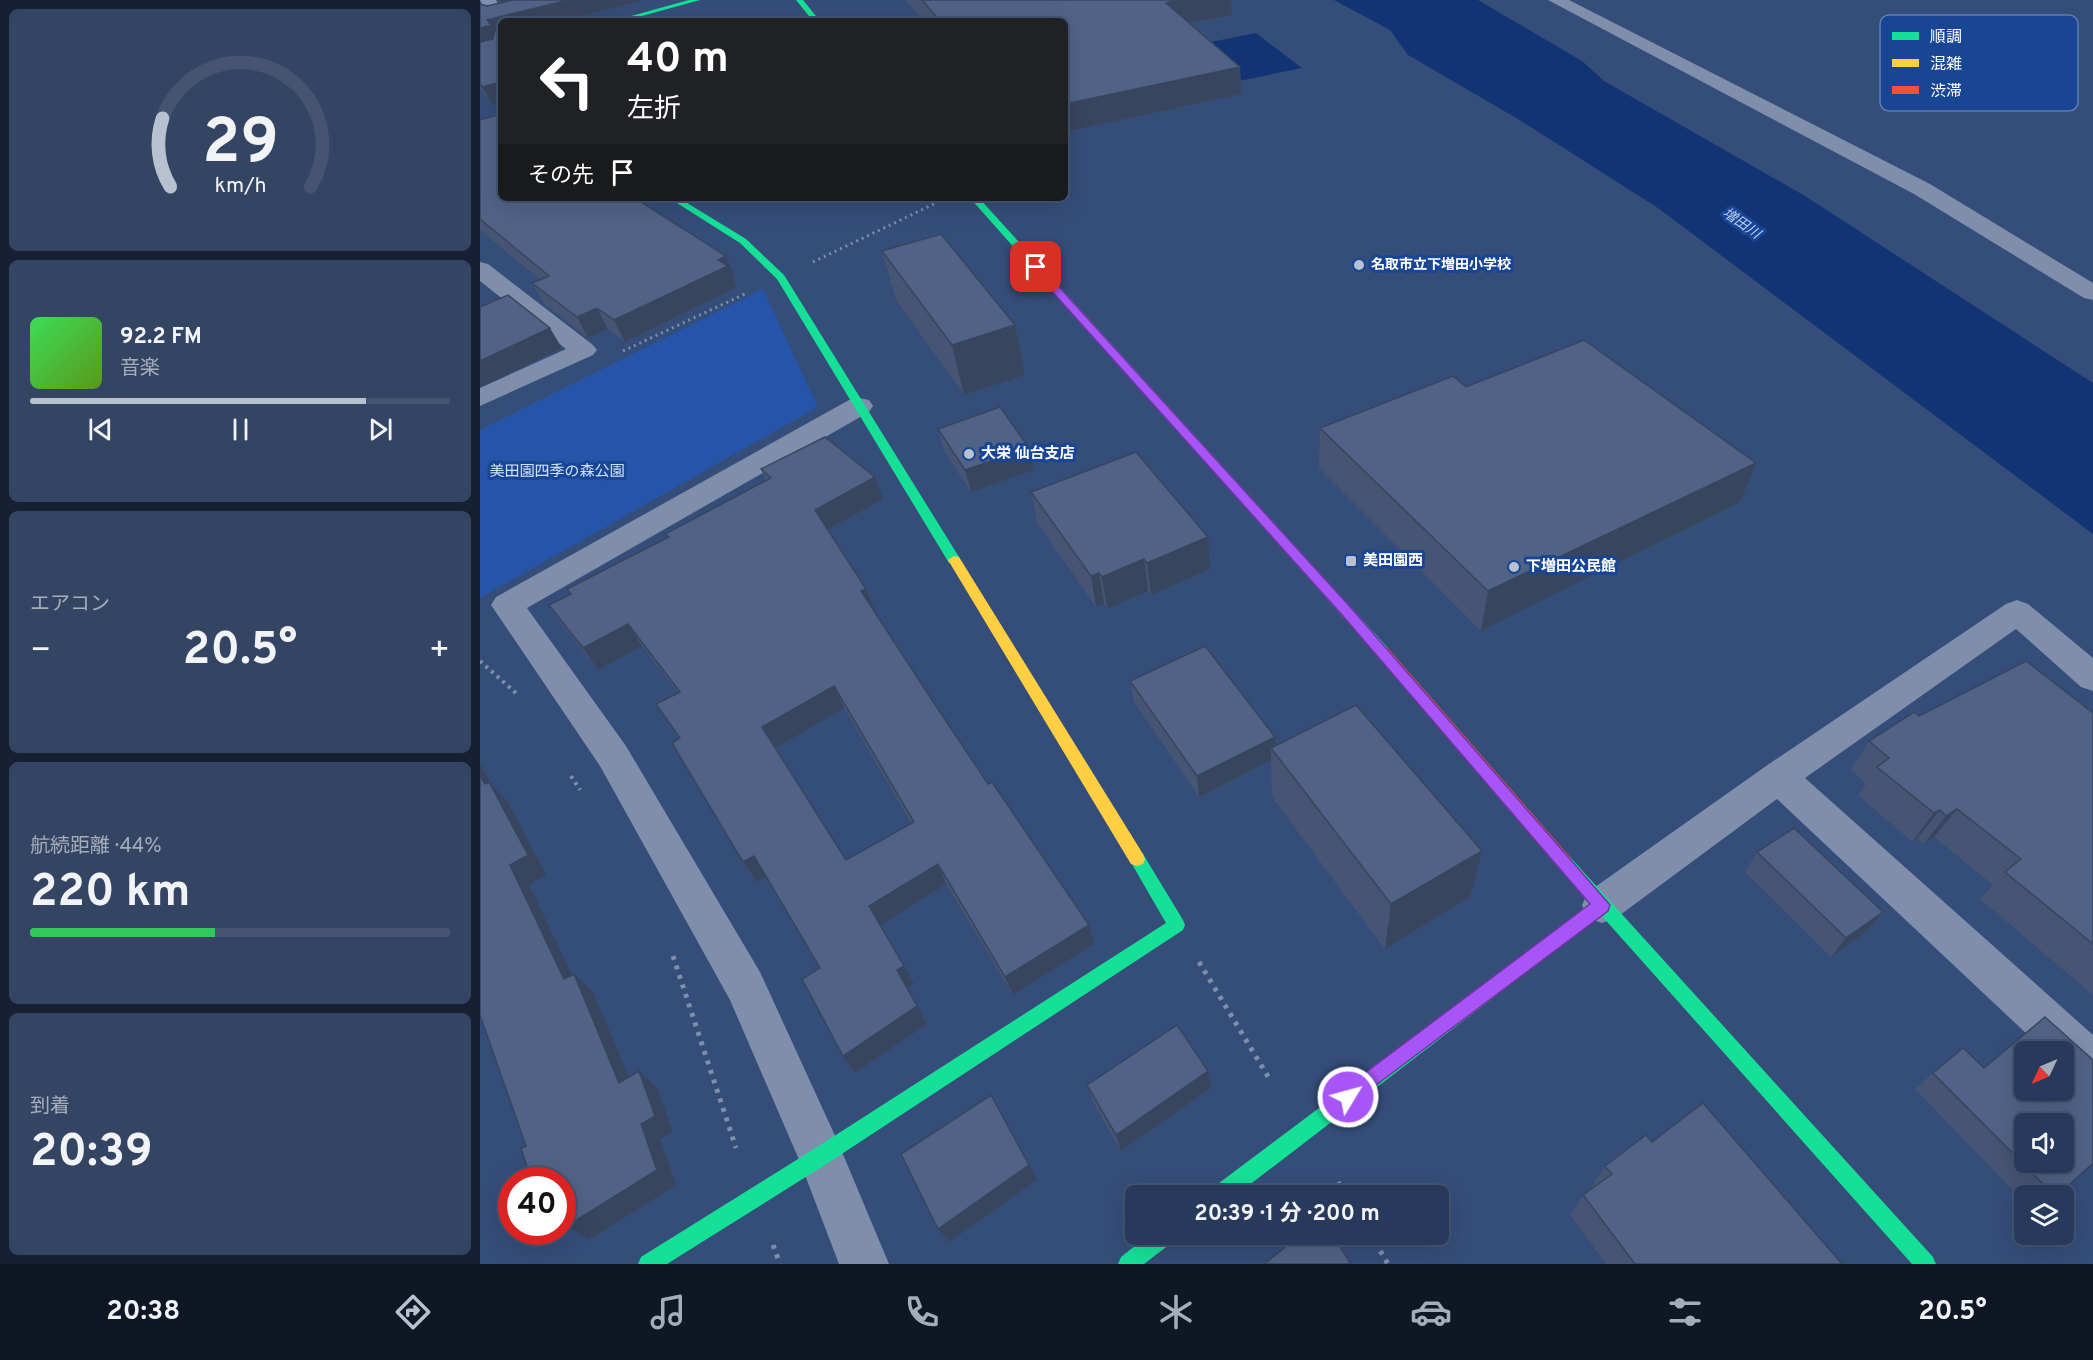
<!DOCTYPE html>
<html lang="ja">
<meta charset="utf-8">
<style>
:root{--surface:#283a5b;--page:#344564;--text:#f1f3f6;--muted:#a5adbb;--line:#445471;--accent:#b8c1d0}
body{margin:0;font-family:Overpass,"Noto Sans JP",sans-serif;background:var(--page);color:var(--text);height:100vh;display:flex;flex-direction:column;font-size:22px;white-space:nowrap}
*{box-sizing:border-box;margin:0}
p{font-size:20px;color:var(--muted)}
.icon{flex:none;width:33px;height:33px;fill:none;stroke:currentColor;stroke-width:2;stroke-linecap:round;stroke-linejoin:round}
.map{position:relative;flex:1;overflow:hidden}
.drawer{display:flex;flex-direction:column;gap:9px;padding:9px;background:#162032;width:480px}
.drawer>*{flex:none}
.hud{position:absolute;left:18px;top:18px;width:570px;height:183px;border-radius:9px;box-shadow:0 6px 24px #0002,0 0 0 2px var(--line);background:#202124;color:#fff;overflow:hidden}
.needle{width:39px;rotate:226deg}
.buttons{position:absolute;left:1534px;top:1041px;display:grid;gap:12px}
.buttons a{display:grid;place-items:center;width:60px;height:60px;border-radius:9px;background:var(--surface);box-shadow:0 6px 24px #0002,0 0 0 2px var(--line);font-size:30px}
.speed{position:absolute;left:18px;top:1167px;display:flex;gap:12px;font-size:30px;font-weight:700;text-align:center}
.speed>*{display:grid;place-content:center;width:78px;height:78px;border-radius:50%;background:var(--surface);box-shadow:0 6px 24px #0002,0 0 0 2px var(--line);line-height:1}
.speed .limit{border:9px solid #d22;background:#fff;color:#111}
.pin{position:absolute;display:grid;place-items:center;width:51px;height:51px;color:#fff;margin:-26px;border-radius:12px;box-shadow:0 3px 9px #0006}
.me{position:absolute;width:66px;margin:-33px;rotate:53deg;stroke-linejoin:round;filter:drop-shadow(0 0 4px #0008)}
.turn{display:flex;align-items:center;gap:21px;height:126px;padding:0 30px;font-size:27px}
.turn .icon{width:78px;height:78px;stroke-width:2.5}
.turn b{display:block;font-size:42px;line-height:51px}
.then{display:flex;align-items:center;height:57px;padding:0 30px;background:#0003;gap:12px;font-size:22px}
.big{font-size:45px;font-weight:700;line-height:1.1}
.drawer .tile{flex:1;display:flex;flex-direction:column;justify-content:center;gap:9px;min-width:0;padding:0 21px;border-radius:9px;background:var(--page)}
.drawer .dial{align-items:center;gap:0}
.dial svg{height:156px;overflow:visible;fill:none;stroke:var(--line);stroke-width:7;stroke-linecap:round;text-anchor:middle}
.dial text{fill:var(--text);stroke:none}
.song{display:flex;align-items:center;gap:18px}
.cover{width:72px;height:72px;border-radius:9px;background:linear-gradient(135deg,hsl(130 70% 55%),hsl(90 70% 35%))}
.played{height:6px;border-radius:3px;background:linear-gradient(90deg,var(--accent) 80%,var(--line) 80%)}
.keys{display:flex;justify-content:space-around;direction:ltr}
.heat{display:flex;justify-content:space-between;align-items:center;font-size:33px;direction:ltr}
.charge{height:9px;border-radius:4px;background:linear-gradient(90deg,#34c759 44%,var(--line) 0)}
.trip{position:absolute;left:645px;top:1185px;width:324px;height:60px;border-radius:9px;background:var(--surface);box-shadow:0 6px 24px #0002,0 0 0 2px var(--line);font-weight:700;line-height:60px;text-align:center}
.dock{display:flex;height:96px;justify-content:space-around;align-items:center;background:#101724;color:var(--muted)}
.dock .icon{width:42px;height:42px}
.dock .selected{color:var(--accent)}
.dock b{font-size:27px;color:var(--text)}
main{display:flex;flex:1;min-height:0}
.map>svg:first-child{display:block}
</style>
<main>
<section class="drawer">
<div class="tile dial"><svg viewBox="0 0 100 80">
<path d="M14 69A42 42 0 1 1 86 69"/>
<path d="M14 69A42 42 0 0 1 10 34" stroke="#b8c1d0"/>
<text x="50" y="56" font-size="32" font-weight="700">29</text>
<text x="50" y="72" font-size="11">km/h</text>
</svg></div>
<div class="tile">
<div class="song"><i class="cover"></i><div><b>92.2 FM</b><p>音楽</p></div></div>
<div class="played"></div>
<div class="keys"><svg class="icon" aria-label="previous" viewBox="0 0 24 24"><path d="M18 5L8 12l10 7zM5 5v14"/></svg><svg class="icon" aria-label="pause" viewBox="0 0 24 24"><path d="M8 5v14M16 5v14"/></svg><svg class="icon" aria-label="next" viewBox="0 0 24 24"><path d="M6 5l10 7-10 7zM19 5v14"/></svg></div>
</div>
<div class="tile"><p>エアコン</p>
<div class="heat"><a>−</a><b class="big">20.5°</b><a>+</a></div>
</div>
<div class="tile"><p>航続距離 · 44%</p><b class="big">220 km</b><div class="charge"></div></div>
<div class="tile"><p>到着</p><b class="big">20:39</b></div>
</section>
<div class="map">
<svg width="1613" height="1264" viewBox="0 0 1613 1264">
<rect width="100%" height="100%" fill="#354d79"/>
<!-- green -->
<path fill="#2554a8" d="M283,289l55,118 -338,191v-168z"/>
<!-- water -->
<path fill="#133474" d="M854,0h144l104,61 22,20 201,115 288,187v151l-435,-326 -140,-89 -110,-64 -18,-25z
M776,33l46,35 -63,13 -43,-36z"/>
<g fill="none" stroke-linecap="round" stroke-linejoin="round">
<!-- path-far2 -->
<path stroke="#7e8eab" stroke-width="3" stroke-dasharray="2 4" stroke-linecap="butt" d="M333,262l121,-58
M143,351l124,-58"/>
<!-- path-far1 -->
<path stroke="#7e8eab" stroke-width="4" stroke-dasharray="3 4.5" stroke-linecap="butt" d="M0,661l36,32
M91,776l9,14"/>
<!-- path -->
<path stroke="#7e8eab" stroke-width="5" stroke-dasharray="4 6" stroke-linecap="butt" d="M193,956l63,192
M719,962l71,118
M858,1182l8,14
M890,1234l18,30
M293,1245l7,19"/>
<!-- street -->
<path fill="#7e8eab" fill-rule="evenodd" d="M0,0h16l5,10 41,-10h29l-2,4 -73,17 -6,-1z
M1068,0h21l361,184 163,99v17l-9,-2 -170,-104z
M0,262l8,2 105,81 4,5 -4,5 -113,51v-18l86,-39 -86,-68z
M379,398l10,2 4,6 -4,6 -342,196 99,138 134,226 77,168 52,124h-50l-39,-102 -70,-162 -130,-234 -109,-161 5,-8 353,-197z
M1537,600l11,4 65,54v33l-12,-4 -65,-58 -211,149 288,257v52l-16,-6 -13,-13v-16h-18l-269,-253 -161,119 -14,5 -14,-5 -6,-13 6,-13 178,-126 240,-162z"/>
<!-- fast -->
<path fill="#16e098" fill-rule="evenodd" d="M209,0h11l-76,21h-11z
M316,0h7l17,21h-7z
M189,198h10l67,41 38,36 175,282 1,3 -1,3h-10l-172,-284 -37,-36z
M490,198h9l408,449 2,4 -2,4h-10z
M657,852l6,2 40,66 2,5 -2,5 -355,233 -161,101h-29l3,-7 173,-108 352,-226 -37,-64 2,-5z
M1084,855l6,2 363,400 3,7h-24l-311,-349 -366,281h-27l3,-7 380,-285 -33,-37 -2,-5 2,-5z
M670,1234h27l-3,7 -30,23h-26l3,-7z"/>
<!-- slow -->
<path fill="#ffcf43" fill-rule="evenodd" d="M474,556l5,1 184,297 2,5 -2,5 -6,2 -6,-2 -183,-304z"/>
<!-- jam -->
<path fill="#f24e42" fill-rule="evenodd" d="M902,646l5,1 183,210 2,5 -2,5 -6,2 -6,-2 -181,-212 -2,-4 2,-4z"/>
</g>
<!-- wall -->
<path fill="#455573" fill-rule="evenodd" d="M17,0h148l-83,21h-61l-1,15 1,1v66l-9,2 -12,-16v-85l7,2 12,-3z
M425,0h326l1,15 -42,9 50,43 1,27 -176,38v-111h-141z
M0,120l255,157 -2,1 4,9 -112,55 -17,-13 -20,9 -44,-34 -12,-21 8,-3 -60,-50z
M402,251l133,74 10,50 -61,20 -68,-95z
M986,387l290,76 -16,39 -259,129 -162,-163 1,-40z
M458,429l91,19 5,22 -63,22 -27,-41z
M281,469l122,30 -55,31 38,59 9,22h-1l220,333 -81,51 -67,-111 -66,42 34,58 -7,4 20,36 -72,49 -12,-17 -23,-88 -54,-91 -9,5 -14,-20 -64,-123 -23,-35 22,-11 -36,-47 -44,24 -34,-43 -15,-22 21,-11 98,-56 -3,-4 101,-53zM364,708l67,115 -65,37 -71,-112z
M551,492l179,77 -59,26 -3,-4 -41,18 -3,-5 -8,3 -58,-83z
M650,681l145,65 195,151 -85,52 -113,-152 -1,-37 -72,37 -65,-95z
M1613,713v282l-113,-96 13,-14 -59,-48 -10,7 -6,-6 -6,4 -54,-47 8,-11 -15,-14 18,-29 50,-25z
M1277,852l126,60 -16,19 -36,26 -86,-85z
M1613,1060v104h-1l-35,32h-32v7l-110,-114 18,-16z
M607,1085l124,3 -90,63 -28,-49z
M1172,1142l190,122h-236l-36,-49 13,-20 9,-7 -1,-1 14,-21z"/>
<!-- shaded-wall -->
<path fill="#38455e" d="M19,0h34l-31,7z
M89,0h76l-83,21h-61v15l-4,1 -17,11v-20l7,-8z
M699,0h52l1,15 -65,13 -1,-25z
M760,67l1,27 -176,38v-28z
M21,82v21l-9,2 -10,-18z
M246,256l9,21 -2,1 4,9 -112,55 -11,-22 104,-60z
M117,308l11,21 -20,9 -11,-21z
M535,325l10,50 -61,20 -12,-50z
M70,328l12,20 -82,39v-26z
M549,448l5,22 -63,22 -6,-22z
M1276,463l-16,39 -259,129 7,-40z
M395,477l8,22 -59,33 -9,-22z
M728,537l2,32 -59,26 -4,-32z
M664,559l4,32 -41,18 -5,-32z
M619,573l5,31 -8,3 -5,-31z
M386,589l9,22 -5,2 -9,-22z
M148,624l14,22 -44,24 -15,-22z
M354,686l10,22 -70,41 -12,-22z
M795,737l1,17 -5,-6v12l-72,37 -2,-21z
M0,764l12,21 16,17 38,73 -17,10 54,113 -19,-19 -54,-114 -25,-81 -5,-9z
M1477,809l-23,28 -10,7 22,-28z
M1460,810l-22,28 -6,4 22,-29z
M1002,851l-12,46 -85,52 6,-45z
M274,856l13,20 -10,6 -14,-20z
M458,864l8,20 -66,42 -11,-20z
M1403,912l-16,19 -36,26 15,-19z
M609,925l5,19 -81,51 -8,-18z
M424,966l10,18 -7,4 -10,-18z
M94,974l19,18 45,107 -19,-16z
M437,1006l10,18 -72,49 -12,-17z
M159,1071l18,17 16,44 -13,7 16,46 -87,55 -22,-14 74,-102z
M728,1071l3,17 -90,63 -5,-16z
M549,1165l8,15 -88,62 -11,-13z"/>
<!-- building -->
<path fill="#506386" stroke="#38455e" stroke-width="1.5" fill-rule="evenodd" d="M33,0h56l-82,20 4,5 -11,3v-24l7,2z
M442,0h257l-13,3 74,64 -175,37v-83h-125z
M15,30l6,7v45l-19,5 -2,-4v-41l13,-3z
M21,114v84h127l2,2 5,-2 91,58 -8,4 10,6 -114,54 -17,-12 -20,9 -45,-34 17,-7 -69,-57v-99z
M461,234l74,91 -63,20 -70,-94z
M28,295l42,33 -70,33v-54z
M1104,340l172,123 -268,128 -168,-163 133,-52 13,11z
M520,407l29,41 -64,22 -27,-41z
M345,437l50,40 -60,33 51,79 -5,2 71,109 56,84 4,-2 97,143 -84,52 -67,-113 -69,42 35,60 -7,4 20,36 -74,50 -41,-77 18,-11 -66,-112 -11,6 -71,-119 8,-5 -24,-34 24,-12 -52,-68 -45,24 -34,-43 22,-11 -4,-5 102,-52 -4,-3 106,-56 -10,-9zM354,686l80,136 -68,38 -84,-133z
M656,452l72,85 -61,26 -3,-4 -42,18 -3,-4 -8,3 -60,-84z
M725,646l70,91 -78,39 -67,-95z
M1546,661l67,52v231l-88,-72 16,-13 -64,-50 -11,7 -6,-6 -6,3 -57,-46 12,-9 -20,-17 45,-29 5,4z
M876,705l126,146 -91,53 -120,-156z
M0,775l5,9 4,-2 39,73 -18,10 54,114 10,-5 45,109 20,-12 16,45 -14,8 16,46 -90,56 -5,-12v-34h-10l-1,-3 -6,3h-14l-10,-32 5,-2 -46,-131z
M1314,828l89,84 -37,26 -89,-86z
M1565,1017l48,43v103l-36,33h-2l-122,-123 30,-25 21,20zM1545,1052h39v38h-39zM1545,1124h39v38h-39z
M697,1025l31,46 -92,64 -29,-50z
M511,1095l38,70 -91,64 -37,-75z
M1223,1103l139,161h-207l-52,-69 29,-21 -7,-8 41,-31 6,7z
M822,1234h30l19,30h-87z"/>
<!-- route -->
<path fill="#a855f7" stroke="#6d37a1" stroke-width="1.5" d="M552,265h7l313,344 258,296 -2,6 -260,195 -7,-2 -2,-7 2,-6 249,-187 -247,-288 -311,-347z"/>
<!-- markers -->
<g fill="#b8c1d0" stroke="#194595" stroke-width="2">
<circle cx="879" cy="265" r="6"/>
<circle cx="489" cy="454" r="6"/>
<rect x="865" y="555" width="12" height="12" rx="3"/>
<circle cx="1034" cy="567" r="6"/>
</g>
<g text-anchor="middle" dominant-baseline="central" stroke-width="6" stroke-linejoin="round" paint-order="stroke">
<!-- far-water labels -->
<g font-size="14" font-style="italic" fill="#b7cff7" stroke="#194595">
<text transform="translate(1261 224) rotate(35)">増田川</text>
</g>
<!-- far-poi labels -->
<g font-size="14" font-weight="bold" fill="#fff" stroke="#194595" text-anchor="start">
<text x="891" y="265">名取市立下増田小学校</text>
</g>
<!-- poi labels -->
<g font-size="15" font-weight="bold" fill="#fff" stroke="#194595" text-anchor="start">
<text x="501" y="454">大栄 仙台支店</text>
<text x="883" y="561">美田園西</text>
<text x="1046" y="567">下増田公民館</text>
</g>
<!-- park labels -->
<g font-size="15" fill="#d2e1fb" stroke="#194595">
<text x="77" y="472">美田園四季の森公園</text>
</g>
</g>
<!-- legend -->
<rect x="1400" y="15" width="198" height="96" rx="9" fill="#194595" stroke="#5e7db5" stroke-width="1.5"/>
<rect x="1412" y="32" width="27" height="8" fill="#16e098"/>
<rect x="1412" y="59" width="27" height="8" fill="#ffcf43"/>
<rect x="1412" y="86" width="27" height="8" fill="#f24e42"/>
<g font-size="16" fill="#fff">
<text x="1450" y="42">順調</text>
<text x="1450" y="69">混雑</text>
<text x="1450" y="96">渋滞</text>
</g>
</svg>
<div class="buttons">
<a><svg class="needle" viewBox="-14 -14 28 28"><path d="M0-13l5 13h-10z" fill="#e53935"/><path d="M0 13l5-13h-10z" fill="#a5adbb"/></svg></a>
<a><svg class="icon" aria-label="sound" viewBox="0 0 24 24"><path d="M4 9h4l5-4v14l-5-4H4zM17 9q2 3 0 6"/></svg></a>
<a><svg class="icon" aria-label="layers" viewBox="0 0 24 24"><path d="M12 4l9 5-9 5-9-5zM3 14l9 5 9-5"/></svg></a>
</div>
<div class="speed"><div class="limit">40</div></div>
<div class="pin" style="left:556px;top:267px;background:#d93025"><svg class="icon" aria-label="arrive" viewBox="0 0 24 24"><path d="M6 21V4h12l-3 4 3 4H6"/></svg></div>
<svg class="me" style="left:868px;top:1097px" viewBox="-20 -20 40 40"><circle r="17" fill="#a855f7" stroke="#fff" stroke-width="3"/><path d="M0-11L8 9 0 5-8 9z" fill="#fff"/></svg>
<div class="trip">20:39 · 1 分 · 200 m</div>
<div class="hud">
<div class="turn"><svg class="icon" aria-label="left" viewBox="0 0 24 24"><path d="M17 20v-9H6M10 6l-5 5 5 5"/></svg><div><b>40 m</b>左折</div></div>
<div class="then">その先<svg class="icon" aria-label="arrive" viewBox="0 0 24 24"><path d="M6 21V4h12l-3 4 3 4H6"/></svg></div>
</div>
</div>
</main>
<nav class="dock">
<b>20:38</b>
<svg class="icon selected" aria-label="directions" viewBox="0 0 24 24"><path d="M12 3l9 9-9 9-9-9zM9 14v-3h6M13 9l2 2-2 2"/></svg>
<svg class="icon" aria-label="music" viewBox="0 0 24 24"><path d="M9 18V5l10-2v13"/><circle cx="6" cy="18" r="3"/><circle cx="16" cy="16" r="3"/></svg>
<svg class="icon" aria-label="phone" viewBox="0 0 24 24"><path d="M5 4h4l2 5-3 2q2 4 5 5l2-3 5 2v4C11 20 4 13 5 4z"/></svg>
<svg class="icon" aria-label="climate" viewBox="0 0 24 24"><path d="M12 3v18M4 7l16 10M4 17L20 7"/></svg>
<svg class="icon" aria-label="car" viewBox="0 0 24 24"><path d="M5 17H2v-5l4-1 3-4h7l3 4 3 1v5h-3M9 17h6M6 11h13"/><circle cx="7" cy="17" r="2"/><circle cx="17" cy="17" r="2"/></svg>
<svg class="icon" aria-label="filters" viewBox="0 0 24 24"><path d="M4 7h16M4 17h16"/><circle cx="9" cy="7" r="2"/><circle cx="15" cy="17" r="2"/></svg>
<b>20.5°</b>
</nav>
